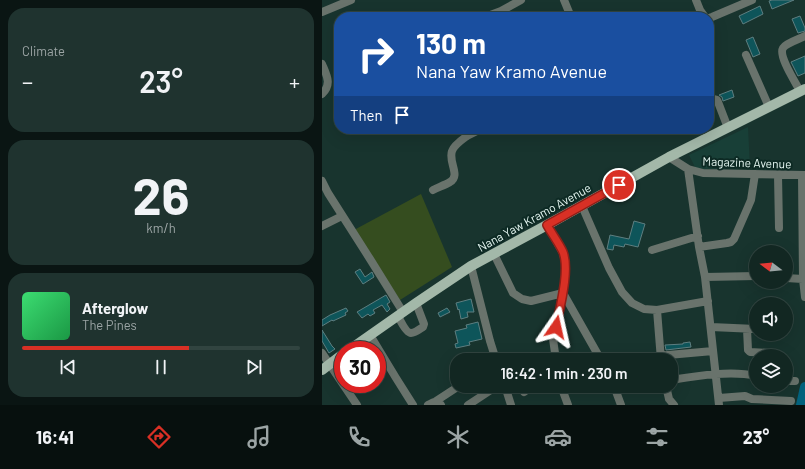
<!DOCTYPE html>
<meta charset="utf-8">
<style>
:root{--surface:#122722;--page:#1f332f;--text:#f1f3f6;--muted:#9ca5a5;--line:#314440;--accent:#d93025}
body{margin:0;font-family:Barlow,sans-serif;background:var(--page);color:var(--text);height:100vh;display:flex;flex-direction:column;font-size:15px;white-space:nowrap}
*{box-sizing:border-box;margin:0}
p{font-size:13px;color:var(--muted)}
.icon{flex:none;width:22px;height:22px;fill:none;stroke:currentColor;stroke-width:2;stroke-linecap:round;stroke-linejoin:round}
.map{position:relative;flex:1;overflow:hidden}
.drawer{display:flex;flex-direction:column;gap:8px;padding:8px;background:#0a1513;width:322px}
.drawer>*{flex:none}
.top-card{position:absolute;left:12px;top:12px;width:380px;height:122px;border-radius:16px;box-shadow:0 4px 16px #0002,0 0 0 1px var(--line);background:#1a4fa0;color:#fff;overflow:hidden}
.needle{width:26px;rotate:286deg}
.tools{position:absolute;left:427px;top:245px;display:grid;gap:8px}
.tools a{display:grid;place-items:center;width:44px;height:44px;border-radius:50%;background:var(--surface);box-shadow:0 4px 16px #0002,0 0 0 1px var(--line);font-size:20px}
.speed{position:absolute;left:12px;top:341px;display:flex;gap:8px;font-size:20px;font-weight:700;text-align:center}
.speed>*{display:grid;place-content:center;width:52px;height:52px;border-radius:50%;background:var(--surface);box-shadow:0 4px 16px #0002,0 0 0 1px var(--line);line-height:1}
.speed .limit{border:6px solid #d22;background:#fff;color:#111}
.pin{position:absolute;display:grid;place-items:center;width:34px;height:34px;color:#fff;margin:-17px;border:2px solid #fff;border-radius:50%;box-shadow:0 1px 4px #0007}
.me{position:absolute;width:44px;margin:-22px;rotate:11deg;stroke-linejoin:round;filter:drop-shadow(0 0 3px #0008)}
.turn{display:flex;align-items:center;gap:14px;height:84px;padding:0 16px;font-size:18px}
.turn .icon{width:52px;height:52px;stroke-width:2.5}
.turn b{display:block;font-size:28px;line-height:34px}
.then{display:flex;align-items:center;height:38px;padding:0 16px;background:#0003;gap:8px;font-size:15px}
.big{font-size:30px;font-weight:600;line-height:1.1}
.drawer .tile{flex:1;display:flex;flex-direction:column;justify-content:center;gap:6px;min-width:0;padding:0 14px;border-radius:16px;background:var(--page)}
.drawer .dial{align-items:center;gap:0}
.dial b{font-size:52px;line-height:1}
.song{display:flex;align-items:center;gap:12px}
.cover{width:48px;height:48px;border-radius:6px;background:linear-gradient(135deg,hsl(140 70% 55%),hsl(140 70% 35%))}
.played{height:4px;border-radius:2px;background:linear-gradient(90deg,var(--accent) 60%,var(--line) 60%)}
.keys{display:flex;justify-content:space-around;direction:ltr}
.heat{display:flex;justify-content:space-between;align-items:center;font-size:22px;direction:ltr}
.trip{position:absolute;left:128px;top:353px;width:228px;height:40px;border-radius:16px;background:var(--surface);box-shadow:0 4px 16px #0002,0 0 0 1px var(--line);font-weight:600;line-height:40px;text-align:center}
.dock{display:flex;height:64px;justify-content:space-around;align-items:center;background:#07100e;color:var(--muted)}
.dock .icon{width:28px;height:28px}
.dock .selected{color:var(--accent)}
.dock b{font-size:18px;color:var(--text)}
main{display:flex;flex:1;min-height:0}
.map>svg:first-child{display:block}
</style>
<main>
<section class="drawer">
<div class="tile"><p>Climate</p>
<div class="heat"><a>−</a><b class="big">23°</b><a>+</a></div>
</div>
<div class="tile dial"><b>26</b><p>km/h</p></div>
<div class="tile">
<div class="song"><i class="cover"></i><div><b>Afterglow</b><p>The Pines</p></div></div>
<div class="played"></div>
<div class="keys"><svg class="icon" aria-label="previous" viewBox="0 0 24 24"><path d="M18 5L8 12l10 7zM5 5v14"/></svg><svg class="icon" aria-label="pause" viewBox="0 0 24 24"><path d="M8 5v14M16 5v14"/></svg><svg class="icon" aria-label="next" viewBox="0 0 24 24"><path d="M6 5l10 7-10 7zM19 5v14"/></svg></div>
</div>
</section>
<div class="map">
<svg width="483" height="405" viewBox="0 0 483 405">
<rect width="100%" height="100%" fill="#18342e"/>
<!-- built -->
<path fill="#183f37" d="M426,127l2,41 -54,1 -7,-14z"/>
<!-- green -->
<path fill="#354d1f" d="M99,194l31,73 -52,33 -46,-70z"/>
<g fill="none" stroke-linecap="round" stroke-linejoin="round">
<!-- river -->
<path stroke="#02627d" stroke-width="10" d="M479,405l4,-18"/>
</g>
<!-- building -->
<path fill="#0e555a" stroke="#5e7e80" d="M450,0h22l-22,9 -3,-8z
M438,6l3,8 -20,10 -4,-8z
M478,16l5,12v3l-7,2 -6,-14z
M431,37l7,17 -7,3 -7,-17z
M483,56v17l-7,3 -7,-14z
M410,90l2,7 -11,4 -1,-4 -3,-2z
M312,221l11,3 -7,23 -13,-3 -1,3 -10,-2 -1,5 -6,-1 3,-14 19,4z
M38,269l5,8 7,-5 2,5 -11,7 -8,-12z
M64,295l4,7 -3,2 3,5 -3,3 -5,-7 -9,5 2,3 -5,3 -2,-2 -6,4 -5,-6z
M149,299l3,13h-7l1,5 -7,2 -2,-10 -1,1 -2,-7z
M24,308l2,3 -3,2 1,2 -13,6 -1,-1 -10,6v-6l8,-5z
M125,308l3,4 -10,5 -2,-4z
M156,322l4,17 -13,3 1,3 -14,3 -1,-4 3,-1 -3,-12 12,-3 -1,-3z
M0,330l10,16 3,3 -6,4 -7,-12z
M368,342l1,5 -25,3 -1,-5 18,-1v-1z"/>
<g fill="none" stroke-linecap="round" stroke-linejoin="round">
<!-- minor -->
<path stroke="#69736c" stroke-width="8" d="M242,0l7,17
M374,0l4,10 5,7
M0,12l29,-12
M163,17l16,-6 20,-11
M387,18l3,-1 40,-17
M424,55l23,52
M0,64c5,12 10,20 0,30
M478,91c-4,-8 -22,-35 -17,-43 3,-5 17,-9 22,-12
M387,98l8,2 1,2 10,26
M145,136l14,-7
M347,157l19,12 15,4 102,2
M366,169l11,78 6,30 14,128
M456,175l1,53
M480,175l1,104 2,18
M0,181l6,12 42,66 33,53
M111,190c6,-3 12,-5 17,-8 11,-6 -2,-20 2,-31 2,-6 11,-12 15,-15v-7
M260,206l27,62 13,24 10,11 12,6 13,1 51,-9
M225,225l16,28 3,14 -3,26 38,67
M0,226l20,-10
M377,247l28,-4 4,-1 3,-3 14,-32 3,-7 4,-26
M330,250l46,-14
M172,254l19,39 9,6 9,2 32,-8 -10,46 3,21
M149,266l19,75 6,19
M383,277l51,-1
M464,278l17,1
M455,302l1,2
M335,310l4,50
M76,316c2,4 8,17 13,17 4,0 9,-4 12,-6l1,-3 -8,-21
M389,327l45,2
M425,329l1,21 2,2 21,1
M48,335l26,43 17,27
M0,353l35,52
M290,360l101,-9
M349,380c25,-4 60,-10 85,-4
M464,381h9
M183,386l6,19
M239,386l7,19
M292,386l7,19
M344,386l3,13 5,6
M294,389l17,-3
M202,392l8,-6
M397,398l26,-2 7,3 39,2
M114,401l23,-15
M106,405c5,-3 10,-6 13,0
M146,405l29,-19"/>
<!-- major -->
<path stroke="#a3b8a9" stroke-width="10" d="M27,350l67,-47 55,-37 76,-41 122,-68 136,-68
M0,370l21,-16"/>
</g>
<g fill="none" stroke-linecap="round" stroke-linejoin="round">
<defs>
<path id="route" d="M234,327c4,-20 14,-57 7,-75 -4,-9 -11,-18 -16,-27l72,-40"/>
</defs>
<!-- route casing -->
<use href="#route" stroke="#8d1f18" stroke-width="10"/>
<!-- route -->
<use href="#route" stroke="#d93025" stroke-width="7"/>
</g>
<g text-anchor="middle" dominant-baseline="central" stroke-width="4" stroke-linejoin="round" paint-order="stroke">
<!-- street labels -->
<g font-size="12" fill="#e7f8f3" stroke="#0d2a24">
<text transform="translate(425 162) rotate(2)">Magazine Avenue</text>
<text transform="translate(212 217) rotate(-29)">Nana Yaw Kramo Avenue</text>
</g>
</g>
</svg>
<div class="tools">
<a><svg class="needle" viewBox="-14 -14 28 28"><path d="M0-13l5 13h-10z" fill="#e53935"/><path d="M0 13l5-13h-10z" fill="#9ca5a5"/></svg></a>
<a><svg class="icon" aria-label="sound" viewBox="0 0 24 24"><path d="M4 9h4l5-4v14l-5-4H4zM17 9q2 3 0 6"/></svg></a>
<a><svg class="icon" aria-label="layers" viewBox="0 0 24 24"><path d="M12 4l9 5-9 5-9-5zM3 14l9 5 9-5"/></svg></a>
</div>
<div class="speed"><div class="limit">30</div></div>
<div class="pin" style="left:297px;top:185px;background:#d93025"><svg class="icon" aria-label="arrive" viewBox="0 0 24 24"><path d="M6 21V4h12l-3 4 3 4H6"/></svg></div>
<svg class="me" style="left:234px;top:327px" viewBox="-20 -20 40 40"><path d="M0-17L14 15 0 8-14 15z" fill="#d93025" stroke="#fff" stroke-width="4"/></svg>
<div class="trip">16:42 · 1 min · 230 m</div>
<div class="top-card">
<div class="turn"><svg class="icon" aria-label="right" viewBox="0 0 24 24"><path d="M7 20v-9h11M14 6l5 5-5 5"/></svg><div><b>130 m</b>Nana Yaw Kramo Avenue</div></div>
<div class="then">Then<svg class="icon" aria-label="arrive" viewBox="0 0 24 24"><path d="M6 21V4h12l-3 4 3 4H6"/></svg></div>
</div>
</div>
</main>
<nav class="dock">
<b>16:41</b>
<svg class="icon selected" aria-label="directions" viewBox="0 0 24 24"><path d="M12 3l9 9-9 9-9-9zM9 14v-3h6M13 9l2 2-2 2"/></svg>
<svg class="icon" aria-label="music" viewBox="0 0 24 24"><path d="M9 18V5l10-2v13"/><circle cx="6" cy="18" r="3"/><circle cx="16" cy="16" r="3"/></svg>
<svg class="icon" aria-label="phone" viewBox="0 0 24 24"><path d="M5 4h4l2 5-3 2q2 4 5 5l2-3 5 2v4C11 20 4 13 5 4z"/></svg>
<svg class="icon" aria-label="climate" viewBox="0 0 24 24"><path d="M12 3v18M4 7l16 10M4 17L20 7"/></svg>
<svg class="icon" aria-label="car" viewBox="0 0 24 24"><path d="M5 17H2v-5l4-1 3-4h7l3 4 3 1v5h-3M9 17h6M6 11h13"/><circle cx="7" cy="17" r="2"/><circle cx="17" cy="17" r="2"/></svg>
<svg class="icon" aria-label="filters" viewBox="0 0 24 24"><path d="M4 7h16M4 17h16"/><circle cx="9" cy="7" r="2"/><circle cx="15" cy="17" r="2"/></svg>
<b>23°</b>
</nav>
